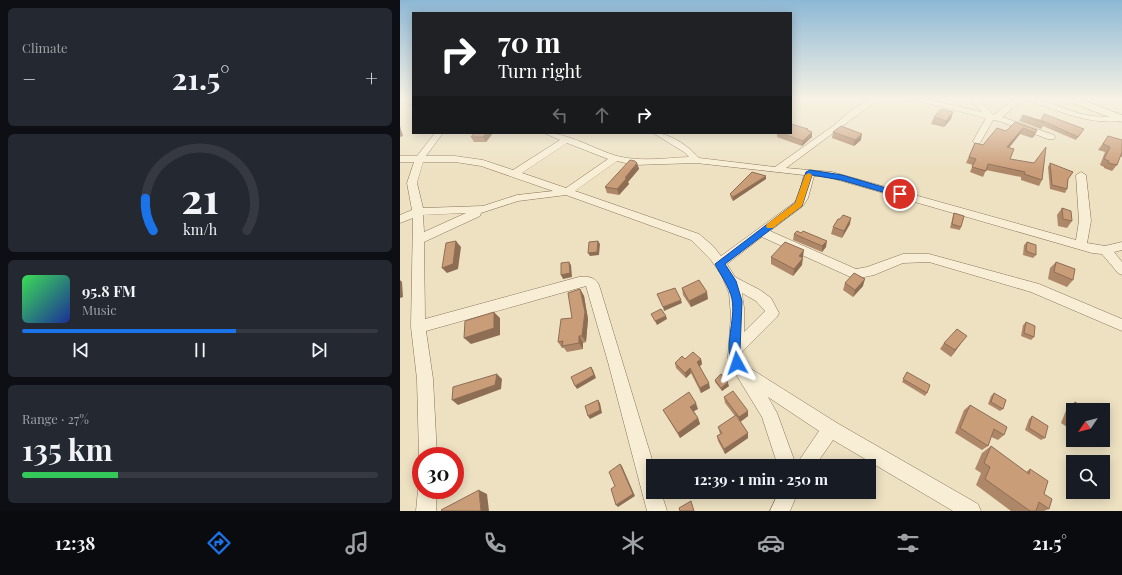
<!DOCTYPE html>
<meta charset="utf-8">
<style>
:root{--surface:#171b24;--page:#242831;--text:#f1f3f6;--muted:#9ea1a6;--line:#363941;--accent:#1a73e8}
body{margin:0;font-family:"Playfair Display",serif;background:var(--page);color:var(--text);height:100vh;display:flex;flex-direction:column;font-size:15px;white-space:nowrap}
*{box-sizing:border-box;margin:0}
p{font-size:13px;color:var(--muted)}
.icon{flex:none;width:22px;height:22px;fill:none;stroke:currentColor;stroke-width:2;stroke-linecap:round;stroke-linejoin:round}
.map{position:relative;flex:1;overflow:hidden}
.panel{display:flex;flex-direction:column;gap:8px;padding:8px;background:#0d0f14;width:400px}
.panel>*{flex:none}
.banner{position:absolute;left:12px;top:12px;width:380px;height:122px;border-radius:0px;box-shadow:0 2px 10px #0003;background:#202124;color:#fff;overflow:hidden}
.needle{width:26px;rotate:235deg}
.buttons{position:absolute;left:666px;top:403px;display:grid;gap:8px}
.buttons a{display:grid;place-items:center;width:44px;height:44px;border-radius:0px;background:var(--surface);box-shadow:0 2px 10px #0003;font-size:20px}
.speed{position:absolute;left:12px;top:447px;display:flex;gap:8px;font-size:20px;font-weight:700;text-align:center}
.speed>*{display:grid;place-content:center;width:52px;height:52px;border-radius:50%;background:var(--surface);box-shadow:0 2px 10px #0003;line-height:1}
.speed .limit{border:6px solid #d22;background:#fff;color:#111}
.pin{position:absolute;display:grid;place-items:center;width:34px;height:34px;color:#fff;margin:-17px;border:2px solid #fff;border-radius:50%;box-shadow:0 1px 4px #0007}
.me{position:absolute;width:44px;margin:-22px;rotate:355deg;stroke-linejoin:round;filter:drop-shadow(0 0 3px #0008)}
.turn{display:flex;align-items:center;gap:14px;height:84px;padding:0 20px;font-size:18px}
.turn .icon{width:52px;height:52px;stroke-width:2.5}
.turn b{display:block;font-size:28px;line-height:34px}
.lanes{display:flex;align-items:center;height:38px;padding:0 20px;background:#0003;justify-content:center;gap:20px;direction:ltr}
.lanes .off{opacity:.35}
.big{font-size:30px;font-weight:700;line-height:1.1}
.panel .tile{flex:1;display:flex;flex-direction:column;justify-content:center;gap:6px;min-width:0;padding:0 14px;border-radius:6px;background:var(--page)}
.panel .dial{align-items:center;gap:0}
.dial svg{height:104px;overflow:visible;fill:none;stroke:var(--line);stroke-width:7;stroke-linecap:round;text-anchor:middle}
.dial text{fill:var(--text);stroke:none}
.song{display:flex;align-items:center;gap:12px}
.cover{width:48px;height:48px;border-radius:6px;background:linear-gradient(135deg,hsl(130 70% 55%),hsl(230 70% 35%))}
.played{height:4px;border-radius:2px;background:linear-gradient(90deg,var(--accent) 60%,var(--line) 60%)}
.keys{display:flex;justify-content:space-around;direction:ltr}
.heat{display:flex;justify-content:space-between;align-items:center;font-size:22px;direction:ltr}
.charge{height:6px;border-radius:3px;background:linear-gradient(90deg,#34c759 27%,var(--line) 0)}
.trip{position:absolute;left:246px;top:459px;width:230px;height:40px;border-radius:0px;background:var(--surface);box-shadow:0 2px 10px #0003;font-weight:700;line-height:40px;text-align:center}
.dock{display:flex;height:64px;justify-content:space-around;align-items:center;background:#090b0e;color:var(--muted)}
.dock .icon{width:28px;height:28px}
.dock .selected{color:var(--accent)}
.dock b{font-size:18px;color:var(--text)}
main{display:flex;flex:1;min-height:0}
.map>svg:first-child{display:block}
</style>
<main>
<section class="panel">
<div class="tile"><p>Climate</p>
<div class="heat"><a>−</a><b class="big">21.5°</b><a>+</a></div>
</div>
<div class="tile dial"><svg viewBox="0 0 100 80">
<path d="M14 69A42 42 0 1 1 86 69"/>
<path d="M14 69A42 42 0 0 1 8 44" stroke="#1a73e8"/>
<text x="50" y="56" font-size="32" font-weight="700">21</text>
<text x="50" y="72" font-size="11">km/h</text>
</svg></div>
<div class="tile">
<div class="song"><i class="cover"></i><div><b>95.8 FM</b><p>Music</p></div></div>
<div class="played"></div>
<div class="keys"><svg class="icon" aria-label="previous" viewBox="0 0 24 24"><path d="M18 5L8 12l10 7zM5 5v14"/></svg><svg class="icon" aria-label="pause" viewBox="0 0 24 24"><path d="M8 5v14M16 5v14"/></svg><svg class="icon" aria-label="next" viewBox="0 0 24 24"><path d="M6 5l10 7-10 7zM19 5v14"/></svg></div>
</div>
<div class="tile"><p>Range · 27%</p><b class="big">135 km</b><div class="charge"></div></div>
</section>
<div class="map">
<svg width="722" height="511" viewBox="0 0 722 511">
<rect width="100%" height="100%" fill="#ede1c2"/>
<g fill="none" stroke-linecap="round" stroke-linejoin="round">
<defs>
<path id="street" d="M1,99h9l3,2v5z
M470,99h9l-93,69 46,4 244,68 3,-19 -3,-46 5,-3 5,3 5,46 -4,22 18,3 17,-4v8l-8,2 8,10v13l-4,-2 -16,-19 -10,-1 -264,-76 -14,-1 -6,22 -5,8 -33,25 86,38 11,-2 36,-13h26l110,30 83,35v12l-91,-39 -102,-30 -26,1 -29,12 -19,4 -93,-42 -35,27 8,13 25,13 11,8 8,15 -2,4 -35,35 1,8 5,7 89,56 141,81 3,7h-28l-120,-71 -18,26h-37l-16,-49 -33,-54 -1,-6 3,-42 -2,-22 -7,-17 -11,-16 -20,-20 -125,-45 -48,6 -37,12 -1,3 -56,26 1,77 154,-42c9,-1 16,0 20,8l55,181 -1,26h8l6,19h-20l-39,-149 -22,-76 -160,45 7,48 4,77h-16v4l-2,-4 -2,-77 -6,-52 2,-109 -13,5v-8l12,-5 -5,-27 7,-21h-14v-6h17l18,-23h8l-17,23h29l28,4 30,10 47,-30 -16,-7c26,0 49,16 73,23 23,6 49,2 72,1l-5,-5 -31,-19c17,0 34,12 46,25l76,9 58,-41 20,-17zM167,143l41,16 -42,29 -44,-15zM217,161l17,4 62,-2 108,12 -6,23 -3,4 -74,54 -8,-10 -14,-12 -124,-43zM23,162h32l26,4 72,25 -36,4 -34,11 -60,2 -6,-25zM66,213l-42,19 -1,-17zM342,293l14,8 9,10 -21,21v-24zM368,397l51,34 -23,34 -19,-52z
M511,99h15l56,13 -12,-13h8l16,16 21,-16h9l-22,18 52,18 1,2 -1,2h-6l-49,-18 -6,-1 -13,23h-6l-1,-2 13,-23z
M627,99c18,0 34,9 51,14 14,4 28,4 43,4l1,4c-27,3 -52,-5 -77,-15 -6,-2 -13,-3 -18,-7z
M20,483l1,7h15v21h-20l2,-21z
M379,492h19l-8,19h-20z"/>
<path id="secondary" d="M666,99h14l42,16v7l-55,-21z"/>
</defs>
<!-- street casing -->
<use href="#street" stroke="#86725a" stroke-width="1"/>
<!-- secondary casing -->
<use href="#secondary" stroke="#68533d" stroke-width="1"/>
<!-- street -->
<use href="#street" fill="#f8eed5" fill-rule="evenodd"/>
<!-- secondary -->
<use href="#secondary" fill="#f8eed5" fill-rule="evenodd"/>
</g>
<!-- wall -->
<path fill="#ae8768" d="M553,112l-2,7 -7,8 -13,-3 3,-7z
M644,114l40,15 -8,11 -33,-14 -2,3 -22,-8 3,-5 19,4z
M615,122l22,8 -3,6 -2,2 -12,-4 -11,14 1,11 32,21 -3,6 -18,-6v-3l-35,-7 -3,7 -13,-5 3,-7 -7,-2 9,-20 8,2 23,-14z
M408,130l4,2v5l-10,9 -25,-9v-4h14z
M433,132l28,8 -7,6 -22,-8z
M93,133l-7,9h-12l-3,-5z
M708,136l14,4v17l-2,-1 -3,9 -5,6 -8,-3v-1l-4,-2 5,-13 -7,-2z
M237,163l2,6 -11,13 1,2 -10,11 -12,-2 -2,-6z
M650,163l18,16 -1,10 -2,4 -15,-4 -2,-22z
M366,179l-33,22 -2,-3 -1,-4z
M662,208l10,13 -5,7 -9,-2 -1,-11z
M554,213l7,14 -1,3 -10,-2 3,-12z
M450,224l-8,14 -11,-4 2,-7z
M401,233l25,14 -4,5 -29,-12 1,-6z
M627,242l9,13 -3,3 -10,-3 1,-10z
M371,257h32l-1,1v7l-9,11 -22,-12z
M656,262l17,18 -6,7 -19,-8 2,-11z
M445,283l18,3 -10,11 -10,-7z
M282,288l26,11 -17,8 -8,-12z
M180,289l4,7 4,23 -2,23 -3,1v6l-16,3 -3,-4h-2l-4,-6 14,-24z
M626,322l8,15 -3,3 -10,-4 2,-11z
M562,342l-11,15 -11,-8 4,-6z
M285,359h16l1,5 -2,2 10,22 -9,5 -10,-20 -5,5 -10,-10 -1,-5z
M507,372l20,21 -2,3 -23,-14z
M315,380l14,6 -7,5 -7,-9z
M594,393l9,16 -3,2 -12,-7 3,-8z
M324,397l24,14v5l-8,6 8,11v5l-23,16 -7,-13 -1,-5 3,-2 -2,-7 17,-11 -10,-13z
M675,402l-2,8v21l-12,-8 6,-15z
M570,405l34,30 -6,5 -7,-3 -3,9 -6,4 -27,-17 9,-23z
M298,409l-4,2 4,7 2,6 -20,14 -14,-23 -3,-5z
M632,416l13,22 -4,2 -16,-10 4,-11z
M591,446l35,26 4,-3 14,25 5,15 -5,2h-33l-35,-26 5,-12 -6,-4 7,-16z"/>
<!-- shaded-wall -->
<path fill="#8d6e55" d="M553,112l-2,7 -7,8 2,-6z
M0,126l3,10 -3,1z
M623,128l-3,6 -16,19 3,-6z
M637,130l-3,6 -2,2 3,-5z
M412,132v5l-10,9 1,-5z
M86,133h7l-7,9 -3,-5z
M462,134l-1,6 -7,6 1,-6z
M237,163l2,6 -11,13 1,2 -10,11 -2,-6 8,-11z
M366,176v3l-33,22v-4z
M451,218l-1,6 -8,14 2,-7z
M56,241l5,6 -3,22 -11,4 -5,-5z
M198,241l2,3 -1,11 -9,1 -2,-3z
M427,241l-1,6 -4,5v-6z
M404,250l-1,7 -5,6 1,-7z
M403,258l-1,7 -9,11 1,-7z
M169,262l2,3 1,12 -9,2 -2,-4z
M465,279l-2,7 -10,11 2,-7z
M0,280l2,2 1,15 -3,1z
M180,289l4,7 4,23 -2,23 -4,-6z
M307,292l1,7 -17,8 -2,-6z
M281,300l1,3 -18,8 -1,-4z
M94,312l6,6v17l-29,9 -7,-6z
M266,316l1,3 -10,6 -2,-4z
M179,336l4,7v6l-4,-6z
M567,336l-5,6 -11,15 4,-7z
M301,359l1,5 -3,3 -2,-5z
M191,367l2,3 3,8 -19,11 -2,-3z
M290,368l1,5 -5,5 -1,-5z
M97,374l5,5 -1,10 -43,16 -6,-5z
M309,383l1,5 -9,5 -1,-5z
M328,383l1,3 -7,5 -1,-3z
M198,400l2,3 2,10 -12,6 -2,-3z
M296,403l2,6 -6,3 -2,-5z
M348,411v5l-9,7v-6z
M298,418l2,6 -20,14 -2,-5z
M348,433v5l-23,16 -1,-5z
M220,464l2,2 13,30 -17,11 -2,-2z
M79,490l8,4 2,17h-8z"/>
<!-- building -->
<path fill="#ca9d79" stroke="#8d6e55" d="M541,109l12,3 -7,9 -12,-4z
M644,114l40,15 -6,8 -37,-17z
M623,115l22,7 -1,1 -22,-7z
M615,122l22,8 -2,3 -12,-5 -16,19 7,2 -4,10 24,4 12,-16 -4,33 -18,-6 1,-2 -37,-8 -2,7 -14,-4 4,-8 -7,-2 6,-14 8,2 14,-17 9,3z
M391,124l17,5 -1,1 5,2 -9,9 -22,-8h10z
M441,126l21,8 -7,6 -22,-8z
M74,133h12l-3,4h-12z
M708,136l14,4v12l-5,13 -9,-2 1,-2 -5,-2 6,-12 -7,-3z
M230,160l5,1 2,2 -12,15h2l-10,11 -12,-2z
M650,163l23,9 -5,7 -1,10 -15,-4z
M352,172l14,4 -33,21 -3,-3z
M662,208l9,3 1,10 -9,-2z
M554,213l10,3 -3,11 -9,-3z
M443,215l8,3 -7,13 -11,-4 5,-8h2z
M397,231l4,2 2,-2 24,10 -5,5 -28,-12z
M56,241l-3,23 -11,4 4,-25z
M198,241l-1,11 -9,1 1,-11z
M385,242l19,8 -5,6 4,2 -9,11 -23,-12z
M627,242l9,3v10l-10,-4z
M169,262l1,11 -9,2v-12z
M656,262l19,7 -2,11 -19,-8z
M454,273l11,6 -10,11 -10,-7z
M299,280l8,12 -18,9 -7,-13z
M275,288l6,12 -18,7 -6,-13z
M180,289l5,23 -3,24h-3v7l-17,3 1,-5 -5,1 3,-23 11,-1 -4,-25z
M261,309l5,7 -11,5 -4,-7z
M94,312v16l-30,10 1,-17z
M626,322l9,4 -1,11 -10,-4z
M557,329l10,7 -12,14 -11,-7z
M293,352l8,7 -4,3 12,21 -9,5 -10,-20 -5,5 -10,-10 7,-7 3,3z
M191,367l3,8 -19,11 -4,-9z
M507,372l23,13 -3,8 -24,-14z
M97,374l-2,11 -43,15 1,-13z
M321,374l7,9 -7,5 -6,-8z
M333,391l15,20 -9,6 -15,-20z
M289,392l7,11 -6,4 8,11 -20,15 -15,-23z
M594,393l12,7 -3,9 -12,-7z
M198,400l2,10 -12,6 -3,-10z
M675,402l13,8h-15v10l-4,-2z
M570,405l37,22 -3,8 -10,-6 -6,17 -28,-18z
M336,415l12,18 -24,16 -7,-13 5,-3 -4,-6z
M632,416l16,10 -3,12 -16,-10z
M591,446l38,28 1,-5 18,12 -4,13 8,5 -3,10 -10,-7 -3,9h-6l-45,-32 5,-12 -6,-4z
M220,464l13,30 -17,11 -5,-16 4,-3 -6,-14z
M79,490l2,21h-39l-1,-1z
M291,501l3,10h-14l-1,-3z"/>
<!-- sky -->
<linearGradient id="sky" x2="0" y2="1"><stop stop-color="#8db8d5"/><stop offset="0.58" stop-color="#f7f2e4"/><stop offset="1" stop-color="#f7f2e4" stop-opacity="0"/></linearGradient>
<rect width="722" height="171" fill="url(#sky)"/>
<!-- route -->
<path fill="#1a73e8" stroke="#114b97" d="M410,170l32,5 61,18 1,1 -4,3 -59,-17 -29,-5 -10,31 -77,58 11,17 6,20 -2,49 3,13 -2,4 -4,2 -4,-2c-10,-21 3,-46 -1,-68 -3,-13 -11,-23 -17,-35l80,-61 11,-31z"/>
<!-- slow -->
<path fill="#f59e0b" d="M409,173l3,2 -10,31 -29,22h-6l-1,-2 1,-2 28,-21 10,-28z"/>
</svg>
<div class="buttons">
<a><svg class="needle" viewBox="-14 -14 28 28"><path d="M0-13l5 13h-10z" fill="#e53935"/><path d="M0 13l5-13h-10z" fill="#9ea1a6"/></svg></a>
<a><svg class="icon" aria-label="search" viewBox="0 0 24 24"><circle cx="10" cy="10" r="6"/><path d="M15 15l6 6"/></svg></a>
</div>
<div class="speed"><div class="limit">30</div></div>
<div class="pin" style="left:500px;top:194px;background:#d93025"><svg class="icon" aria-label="arrive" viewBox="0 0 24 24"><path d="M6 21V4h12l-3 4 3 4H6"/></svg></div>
<svg class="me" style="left:337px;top:363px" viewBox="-20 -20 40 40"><path d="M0-17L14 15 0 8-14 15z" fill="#1a73e8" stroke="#fff" stroke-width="4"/></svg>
<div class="trip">12:39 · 1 min · 250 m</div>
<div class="banner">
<div class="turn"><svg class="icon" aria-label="right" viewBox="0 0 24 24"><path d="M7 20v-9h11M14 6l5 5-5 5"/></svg><div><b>70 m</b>Turn right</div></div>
<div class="lanes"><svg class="icon off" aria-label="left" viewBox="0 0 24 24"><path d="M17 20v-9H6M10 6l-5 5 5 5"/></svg><svg class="icon off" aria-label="ahead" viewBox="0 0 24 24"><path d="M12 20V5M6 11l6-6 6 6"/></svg><svg class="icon" aria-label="right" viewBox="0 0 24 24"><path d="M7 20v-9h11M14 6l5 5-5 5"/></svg></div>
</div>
</div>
</main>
<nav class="dock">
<b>12:38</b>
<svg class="icon selected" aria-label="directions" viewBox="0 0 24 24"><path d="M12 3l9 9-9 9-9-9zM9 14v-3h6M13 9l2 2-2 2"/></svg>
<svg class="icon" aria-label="music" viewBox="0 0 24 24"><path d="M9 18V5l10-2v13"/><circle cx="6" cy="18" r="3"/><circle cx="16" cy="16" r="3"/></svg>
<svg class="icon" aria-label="phone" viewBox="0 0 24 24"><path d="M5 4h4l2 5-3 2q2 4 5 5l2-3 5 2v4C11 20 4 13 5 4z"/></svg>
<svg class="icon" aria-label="climate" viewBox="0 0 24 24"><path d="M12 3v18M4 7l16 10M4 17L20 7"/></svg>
<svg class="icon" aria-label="car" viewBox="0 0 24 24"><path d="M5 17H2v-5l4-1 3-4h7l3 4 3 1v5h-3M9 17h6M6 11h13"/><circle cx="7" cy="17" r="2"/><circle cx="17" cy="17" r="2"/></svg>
<svg class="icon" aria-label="filters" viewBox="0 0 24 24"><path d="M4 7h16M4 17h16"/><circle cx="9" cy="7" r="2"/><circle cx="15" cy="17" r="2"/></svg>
<b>21.5°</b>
</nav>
